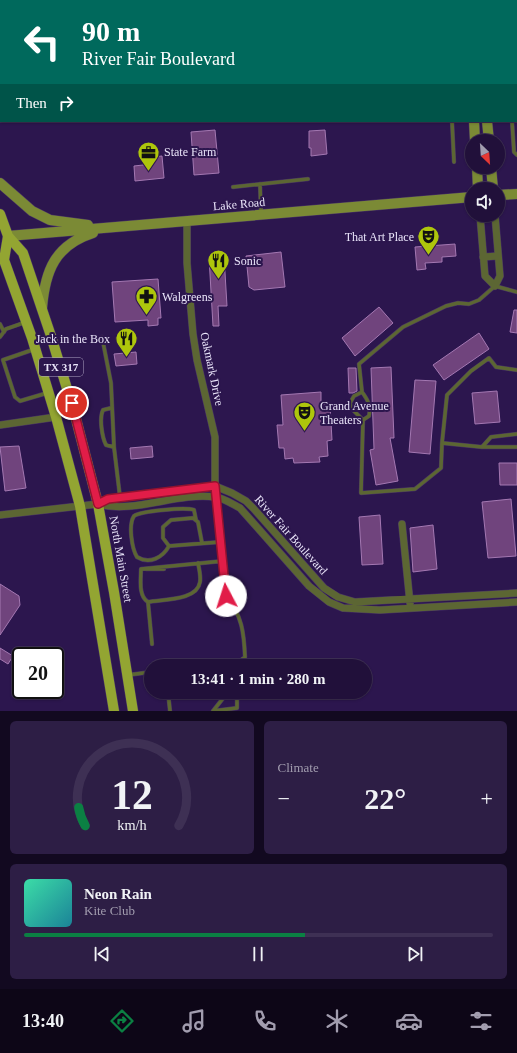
<!DOCTYPE html>
<meta charset="utf-8">
<style>
:root{--surface:#21103a;--page:#2d1e45;--text:#f1f3f6;--muted:#a29daf;--line:#3e3054;--accent:#0b8043}
body{margin:0;font-family:Georgia,serif;background:var(--page);color:var(--text);height:100vh;display:flex;flex-direction:column;font-size:15px;white-space:nowrap}
*{box-sizing:border-box;margin:0}
p{font-size:13px;color:var(--muted)}
.icon{flex:none;width:22px;height:22px;fill:none;stroke:currentColor;stroke-width:2;stroke-linecap:round;stroke-linejoin:round}
.map{position:relative;height:711px;overflow:hidden}
.side{display:flex;flex-direction:column;gap:10px;padding:10px;background:#120920;flex:1}
.side>*{flex:none}
.banner{position:absolute;left:0px;top:0px;width:517px;height:122px;box-shadow:0 1px 3px #0004,0 0 0 1px var(--line);background:#00695c;color:#fff;overflow:hidden}
.needle{width:26px;rotate:155deg}
.buttons{position:absolute;left:465px;top:134px;display:grid;gap:8px}
.buttons a{display:grid;place-items:center;width:40px;height:40px;border-radius:50%;background:var(--surface);box-shadow:0 1px 3px #0004,0 0 0 1px var(--line);font-size:20px}
.speed{position:absolute;left:12px;top:647px;display:flex;gap:8px;font-size:20px;font-weight:700;text-align:center}
.speed>*{display:grid;place-content:center;width:52px;height:52px;border-radius:50%;background:var(--surface);box-shadow:0 1px 3px #0004,0 0 0 1px var(--line);line-height:1}
.speed .limit{border:2px solid #111;border-radius:6px;background:#fff;color:#111}
.pin{position:absolute;display:grid;place-items:center;width:34px;height:34px;color:#fff;margin:-17px;border:2px solid #fff;border-radius:50%;box-shadow:0 1px 4px #0007}
.me{position:absolute;width:44px;margin:-22px;rotate:355deg;stroke-linejoin:round;filter:drop-shadow(0 0 3px #0008)}
.turn{display:flex;align-items:center;gap:14px;height:84px;padding:0 16px;font-size:18px}
.turn .icon{width:52px;height:52px;stroke-width:2.5}
.turn b{display:block;font-size:28px;line-height:34px}
.then{display:flex;align-items:center;height:38px;padding:0 16px;background:#0003;gap:8px;font-size:15px}
.big{font-size:30px;font-weight:800;line-height:1.1}
.side .card{flex:1;display:flex;flex-direction:column;justify-content:center;gap:6px;min-width:0;padding:0 14px;border-radius:6px;background:var(--page)}
.side .dial{align-items:center;gap:0}
.dial svg{height:104px;overflow:visible;fill:none;stroke:var(--line);stroke-width:7;stroke-linecap:round;text-anchor:middle}
.dial text{fill:var(--text);stroke:none}
.song{display:flex;align-items:center;gap:12px}
.cover{width:48px;height:48px;border-radius:6px;background:linear-gradient(135deg,hsl(160 70% 55%),hsl(190 70% 35%))}
.played{height:4px;border-radius:2px;background:linear-gradient(90deg,var(--accent) 60%,var(--line) 60%)}
.keys{display:flex;justify-content:space-around;direction:ltr}
.heat{display:flex;justify-content:space-between;align-items:center;font-size:22px;direction:ltr}
.side .tiles{flex:1;display:grid;gap:10px;grid-template-columns:1fr 1fr}
.card:last-child{grid-column:span 2}
.trip{position:absolute;left:144px;top:659px;width:228px;height:40px;border-radius:20px;background:var(--surface);box-shadow:0 1px 3px #0004,0 0 0 1px var(--line);font-weight:800;line-height:40px;text-align:center}
.tab-bar{display:flex;height:64px;justify-content:space-around;align-items:center;background:#0d0617;color:var(--muted)}
.tab-bar .icon{width:28px;height:28px}
.tab-bar .active{color:var(--accent)}
.tab-bar b{font-size:18px;color:var(--text)}
.map>svg:first-child{display:block}
</style>
<div class="map">
<svg width="517" height="711" viewBox="0 0 517 711">
<rect width="100%" height="100%" fill="#2c164e"/>
<!-- building -->
<path fill="#70447d" stroke="#a478b2" d="M215,130l4,43 -25,2 -3,-43z
M325,130l2,24 -16,2v-8h-2v-17z
M162,156l2,22 -29,3 -1,-15 18,-2 -1,-7z
M455,244l1,12 -14,1v5l-17,1 1,6 -9,1 -2,-23z
M281,252l4,35 -31,3 -5,-3 -3,-31z
M224,256l3,50h-9l1,20h-6l-4,-69z
M158,279l3,39h-3v7l-10,1v-6l-33,2 -3,-40z
M379,307l14,16 -38,33 -13,-18z
M514,310h3v23l-7,-1z
M479,333l10,16 -45,31 -11,-15z
M136,352l1,12 -21,2 -2,-12z
M391,367l3,71h-4l8,43 -22,4 -6,-35 4,-1 -3,-81z
M348,368h8l1,23 -4,2h-4z
M415,380l21,1 -6,73 -21,-2z
M497,391l3,31 -25,2 -3,-31z
M321,392v12l9,1 2,35 -5,1 1,15 -9,1 1,5 -26,1 -1,-5 -8,1 -1,-11h-5l-2,-23h6l-2,-30z
M19,446l7,42 -21,3 -5,-44z
M152,446l1,11 -22,2 -1,-11z
M499,463h18v22h-17z
M511,499l5,57 -28,2 -6,-56z
M380,515l3,49 -21,1 -3,-48z
M433,525l4,44 -24,3 -3,-44z
M0,584l19,12 1,9 -20,30z
M0,648l13,8 -5,8 -8,-5z"/>
<g fill="none" stroke-linecap="round" stroke-linejoin="round">
<defs>
<path id="lane" d="M22,0l1,1
M161,0v1
M83,1h7
M223,1l1,-1
M516,89h1
M452,121l2,41
M512,121l2,31 3,3
M260,184l1,29
M233,187l75,-8
M517,292l-22,-6 -16,14 -10,4 -11,-1 -12,3 -43,21 -44,37 3,28 -8,4 -4,7 1,5 12,12 -2,73 54,-4 26,-21 1,-25 40,4 9,-10 26,-3
M0,324l4,8
M0,337l6,-8 20,-7
M102,337l9,46 3,64 6,50
M35,349l-32,11 12,37 5,4 27,-8
M362,392c6,8 9,14 7,24l-6,4
M111,408l-8,2c-4,8 -1,27 3,35l8,2
M442,443l5,-48 24,-24 18,-13 7,9 21,3
M482,447h35
M214,497l12,99c16,19 18,37 19,61l-9,7 -20,2
M202,543l-4,-21 -5,-4 -22,2 -8,7v11l6,8 51,-4
M169,546c-6,11 -19,19 -32,11 -5,-8 -9,-32 -3,-41 7,-5 51,-9 60,-6l2,10
M198,563c1,5 3,13 2,19 -3,19 -37,17 -52,20 -10,-6 -7,-23 -7,-33l82,-8
M146,569h18
M148,602l4,42
M128,675l23,-3
M168,692l2,19
M213,711l24,-3v-16
M213,711l15,-19"/>
<path id="street" d="M480,215l5,61 10,10 5,-10 -5,-61
M187,221v42l6,71 4,26 18,77v54
M483,257l15,-1
M0,425l56,-8
M98,504l10,-5 107,-13 17,7 14,8 8,8 70,79 14,9 17,5 162,-9
M0,515l98,-11c36,10 79,-12 117,-7 9,1 17,7 25,11l69,78 20,16 14,6 37,2 137,-8
M402,524l8,79"/>
<path id="secondary" d="M470,1v-1
M482,1v-1
M474,121l1,20
M487,121l2,20
M477,167l1,22
M491,167l2,22
M0,183l32,28 18,9 38,5
M498,195l19,-1
M8,236l464,-39
M42,308c3,-37 13,-63 51,-75"/>
<path id="primary" d="M0,214l8,22 15,17 28,83 24,79 23,89 16,88 19,119
M8,236l-4,24 28,78 24,79 24,89 34,205"/>
</defs>
<!-- lane casing -->
<use href="#lane" stroke="#473366" stroke-width="4.5"/>
<!-- street casing -->
<use href="#street" stroke="#473366" stroke-width="8"/>
<!-- secondary casing -->
<use href="#secondary" stroke="#473366" stroke-width="11"/>
<!-- primary casing -->
<use href="#primary" stroke="#473366" stroke-width="11"/>
<!-- lane -->
<use href="#lane" stroke="#5c6633" stroke-width="3.5"/>
<!-- street -->
<use href="#street" stroke="#5c6633" stroke-width="7"/>
<!-- secondary -->
<use href="#secondary" stroke="#7b8a35" stroke-width="10"/>
<!-- primary -->
<use href="#primary" stroke="#93a532" stroke-width="10"/>
</g>
<g fill="none" stroke-linecap="round" stroke-linejoin="round">
<defs>
<path id="route" d="M72,403l26,101 10,-5 107,-13 11,110"/>
</defs>
<!-- route casing -->
<use href="#route" stroke="#92132f" stroke-width="10"/>
<!-- route -->
<use href="#route" stroke="#e11d48" stroke-width="7"/>
</g>
<!-- icons -->
<defs>
<symbol id="office-pin" viewBox="-11 -11 22 30"><path d="M0 17L-7.5 6A9.5 9.5 0 1 1 7.5 6Z" fill="#aec60c" stroke="#2c164e"/><path d="M-6-3h4V-5.5h4V-3h4V5H-6ZM-1-4.5V-3h2v-1.5ZM-6 0V1H6V0Z" fill="#111"/></symbol>
<symbol id="theatre-pin" viewBox="-11 -11 22 30"><path d="M0 17L-7.5 6A9.5 9.5 0 1 1 7.5 6Z" fill="#aec60c" stroke="#2c164e"/><path d="M-5-5.5Q0-4 5-5.5V0Q5 5 0 6Q-5 5-5 0ZM-3.3-2.5H-1v1.5H-3.3ZM1-2.5H3.3v1.5H1ZM-2.8 1Q0 5.5 2.8 1Z" fill="#111"/></symbol>
<symbol id="restaurant-pin" viewBox="-11 -11 22 30"><path d="M0 17L-7.5 6A9.5 9.5 0 1 1 7.5 6Z" fill="#aec60c" stroke="#2c164e"/><path d="M-5-6h1v4h1v-4h1v4h1v-4h1v5L-1.5 .5V6h-2V.5L-5-1ZM5-6V6H3V1.5H1.5Q1.5-4 5-6Z" fill="#111"/></symbol>
<symbol id="pharmacy-pin" viewBox="-11 -11 22 30"><path d="M0 17L-7.5 6A9.5 9.5 0 1 1 7.5 6Z" fill="#aec60c" stroke="#2c164e"/><path d="M-2-6h4v4h4v4h-4v4h-4v-4h-4v-4h4Z" fill="#111"/></symbol>
</defs>
<g fill-rule="evenodd">
<use href="#office-pin" x="136" y="140" width="25" height="34"/>
<use href="#theatre-pin" x="416" y="224" width="25" height="34"/>
<use href="#restaurant-pin" x="206" y="248" width="25" height="34"/>
<use href="#pharmacy-pin" x="134" y="284" width="25" height="34"/>
<use href="#restaurant-pin" x="114" y="326" width="25" height="34"/>
<use href="#theatre-pin" x="292" y="400" width="25" height="34"/>
</g>
<g text-anchor="middle" dominant-baseline="central" stroke-width="4" stroke-linejoin="round" paint-order="stroke">
<!-- shield labels -->
<rect fill="#2c164e" stroke="#b1a7c6" stroke-width="1" x="39" y="358" width="44" height="18" rx="3"/>
<g font-size="11" font-weight="bold" fill="#eae5fa">
<text x="61" y="367">TX 317</text>
</g>
<!-- poi labels -->
<g font-size="12" fill="#eae5fa" stroke="#2c164e" text-anchor="start">
<text x="164" y="152">State Farm</text>
<text x="414" y="237" text-anchor="end">That Art Place</text>
<text x="234" y="261">Sonic</text>
<text x="162" y="297">Walgreens</text>
<text x="110" y="339" text-anchor="end">Jack in the Box</text>
<text x="320" y="406">Grand Avenue<tspan x="320" dy="14">Theaters</tspan></text>
</g>
<!-- street labels -->
<g font-size="12" fill="#eae5fa" stroke="#2c164e">
<text transform="translate(239 204) rotate(-5)">Lake Road</text>
<text transform="translate(212 369) rotate(78)">Oakmark Drive</text>
<text transform="translate(291 535) rotate(48)">River Fair Boulevard</text>
<text transform="translate(121 559) rotate(80)">North Main Street</text>
</g>
</g>
</svg>
<div class="buttons">
<a><svg class="needle" viewBox="-14 -14 28 28"><path d="M0-13l5 13h-10z" fill="#e53935"/><path d="M0 13l5-13h-10z" fill="#a29daf"/></svg></a>
<a><svg class="icon" aria-label="sound" viewBox="0 0 24 24"><path d="M4 9h4l5-4v14l-5-4H4zM17 9q2 3 0 6"/></svg></a>
</div>
<div class="speed"><div class="limit">20</div></div>
<div class="pin" style="left:72px;top:403px;background:#d93025"><svg class="icon" aria-label="arrive" viewBox="0 0 24 24"><path d="M6 21V4h12l-3 4 3 4H6"/></svg></div>
<svg class="me" style="left:226px;top:596px" viewBox="-20 -20 40 40"><circle r="19" fill="#fff"/><path d="M0-13L10 11 0 6-10 11z" fill="#e11d48"/></svg>
<div class="trip">13:41 · 1 min · 280 m</div>
<div class="banner">
<div class="turn"><svg class="icon" aria-label="left" viewBox="0 0 24 24"><path d="M17 20v-9H6M10 6l-5 5 5 5"/></svg><div><b>90 m</b>River Fair Boulevard</div></div>
<div class="then">Then<svg class="icon" aria-label="right" viewBox="0 0 24 24"><path d="M7 20v-9h11M14 6l5 5-5 5"/></svg></div>
</div>
</div>
<section class="side">
<div class="tiles">
<div class="card dial"><svg viewBox="0 0 100 80">
<path d="M14 69A42 42 0 1 1 86 69"/>
<path d="M14 69A42 42 0 0 1 9 55" stroke="#0b8043"/>
<text x="50" y="56" font-size="32" font-weight="700">12</text>
<text x="50" y="72" font-size="11">km/h</text>
</svg></div>
<div class="card"><p>Climate</p>
<div class="heat"><a>−</a><b class="big">22°</b><a>+</a></div>
</div>
<div class="card">
<div class="song"><i class="cover"></i><div><b>Neon Rain</b><p>Kite Club</p></div></div>
<div class="played"></div>
<div class="keys"><svg class="icon" aria-label="previous" viewBox="0 0 24 24"><path d="M18 5L8 12l10 7zM5 5v14"/></svg><svg class="icon" aria-label="pause" viewBox="0 0 24 24"><path d="M8 5v14M16 5v14"/></svg><svg class="icon" aria-label="next" viewBox="0 0 24 24"><path d="M6 5l10 7-10 7zM19 5v14"/></svg></div>
</div>
</div>
</section>
<nav class="tab-bar">
<b>13:40</b>
<svg class="icon active" aria-label="directions" viewBox="0 0 24 24"><path d="M12 3l9 9-9 9-9-9zM9 14v-3h6M13 9l2 2-2 2"/></svg>
<svg class="icon" aria-label="music" viewBox="0 0 24 24"><path d="M9 18V5l10-2v13"/><circle cx="6" cy="18" r="3"/><circle cx="16" cy="16" r="3"/></svg>
<svg class="icon" aria-label="phone" viewBox="0 0 24 24"><path d="M5 4h4l2 5-3 2q2 4 5 5l2-3 5 2v4C11 20 4 13 5 4z"/></svg>
<svg class="icon" aria-label="climate" viewBox="0 0 24 24"><path d="M12 3v18M4 7l16 10M4 17L20 7"/></svg>
<svg class="icon" aria-label="car" viewBox="0 0 24 24"><path d="M5 17H2v-5l4-1 3-4h7l3 4 3 1v5h-3M9 17h6M6 11h13"/><circle cx="7" cy="17" r="2"/><circle cx="17" cy="17" r="2"/></svg>
<svg class="icon" aria-label="filters" viewBox="0 0 24 24"><path d="M4 7h16M4 17h16"/><circle cx="9" cy="7" r="2"/><circle cx="15" cy="17" r="2"/></svg>
</nav>
